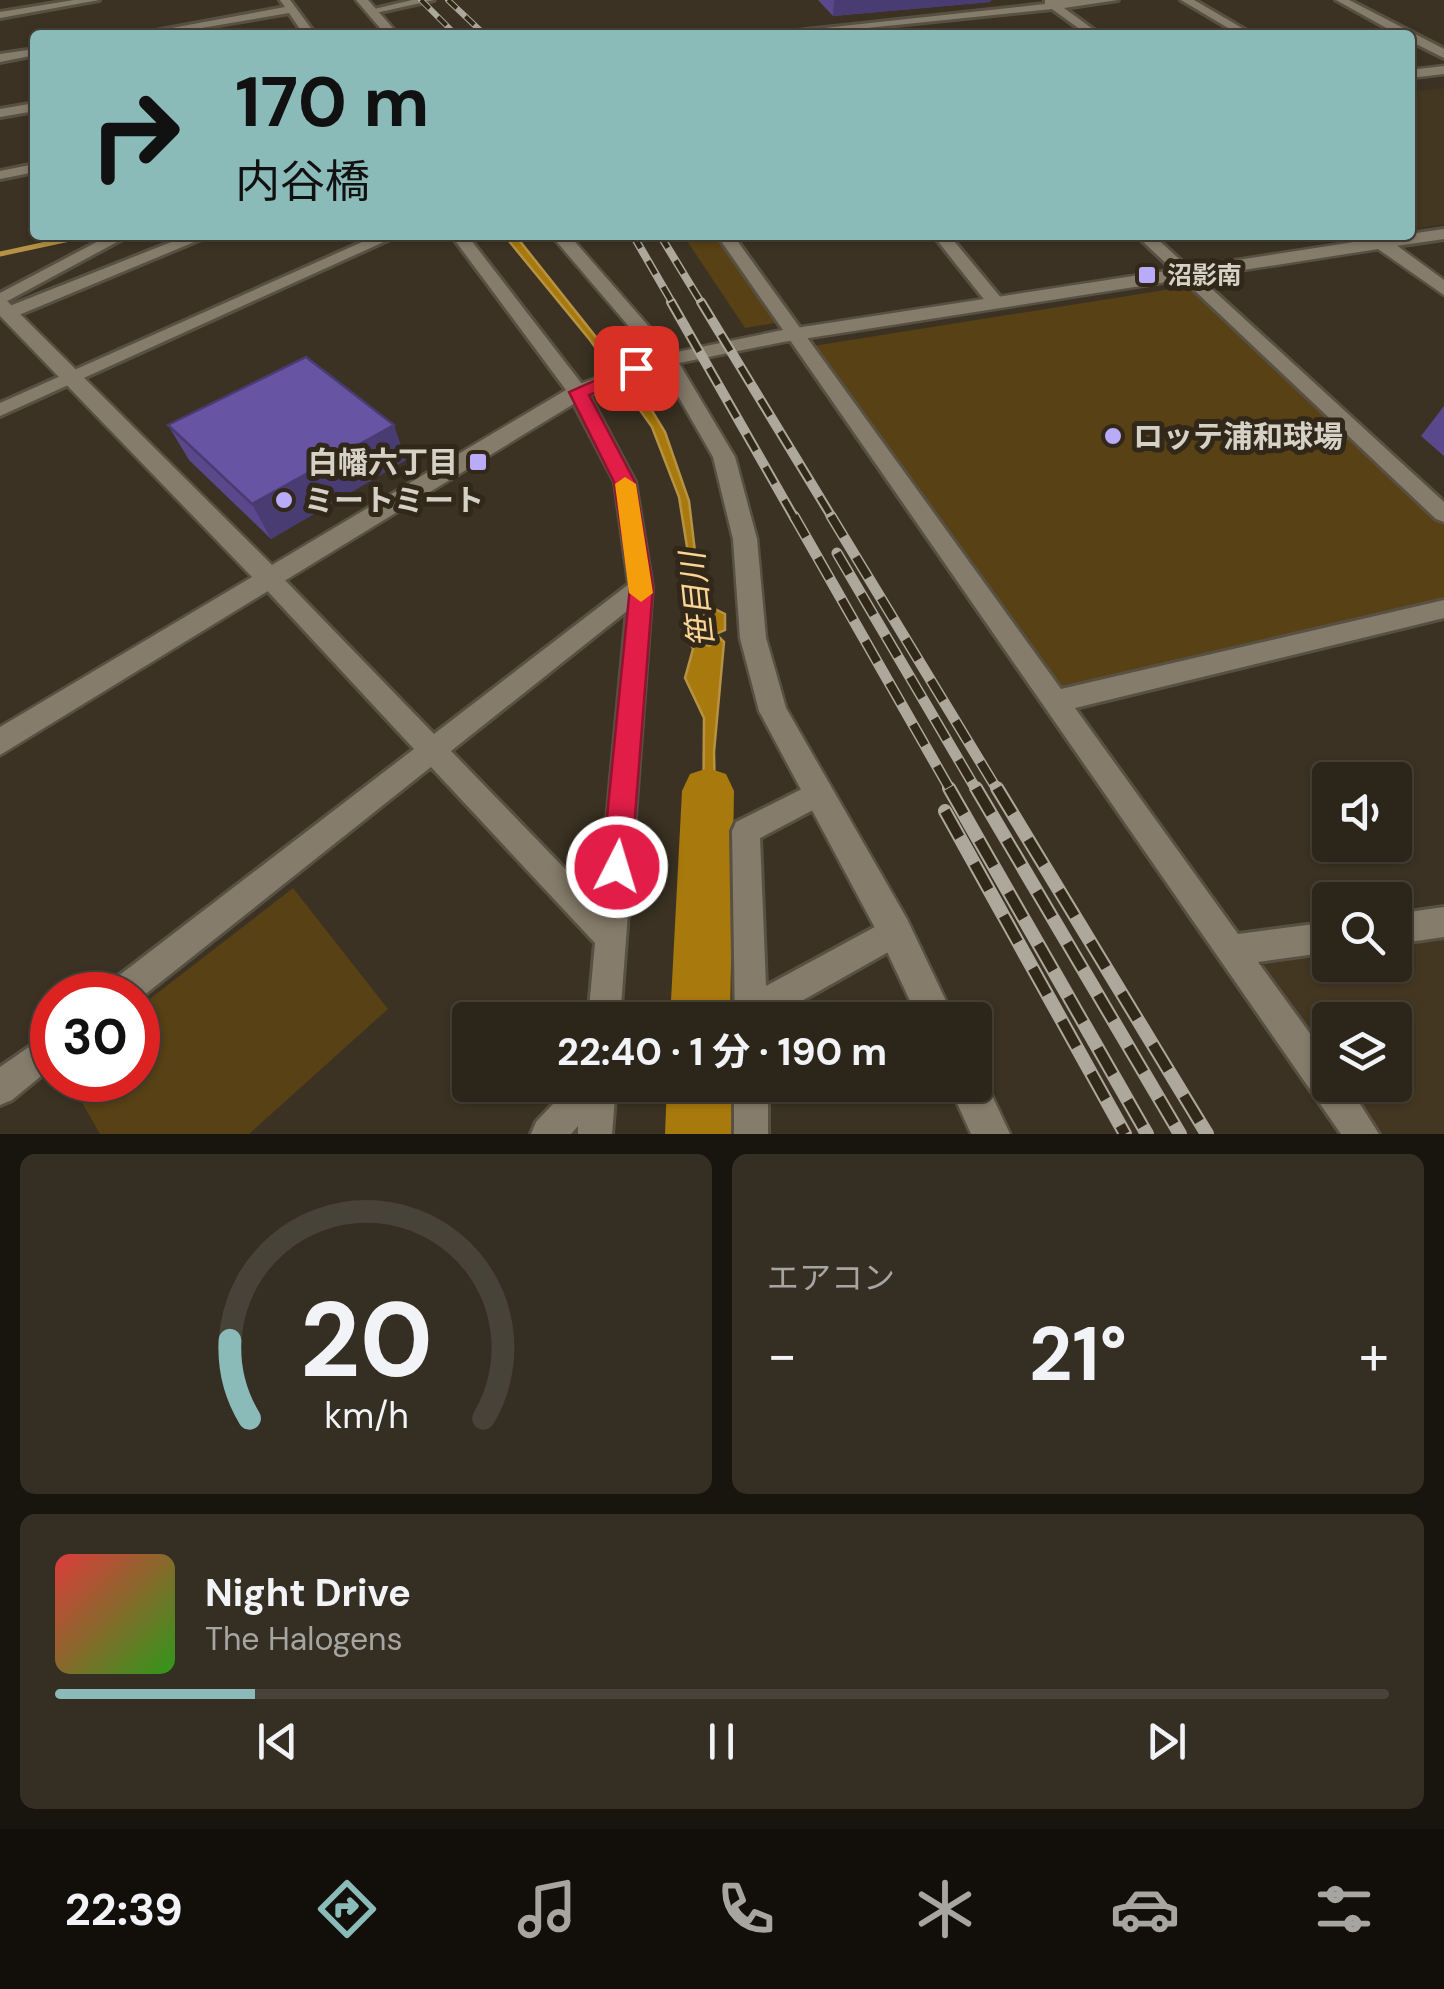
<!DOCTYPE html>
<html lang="ja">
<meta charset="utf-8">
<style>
:root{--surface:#2c261a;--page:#342e23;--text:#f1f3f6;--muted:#a6a5a2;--line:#484339;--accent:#8bbbb9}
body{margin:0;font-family:"DM Sans","Noto Sans JP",sans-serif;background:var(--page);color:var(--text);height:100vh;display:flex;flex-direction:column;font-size:38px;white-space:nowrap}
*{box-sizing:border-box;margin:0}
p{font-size:32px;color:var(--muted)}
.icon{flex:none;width:55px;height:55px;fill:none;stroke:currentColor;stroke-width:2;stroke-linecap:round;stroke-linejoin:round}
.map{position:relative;height:1134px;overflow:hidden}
.drawer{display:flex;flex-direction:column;gap:20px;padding:20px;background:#18150e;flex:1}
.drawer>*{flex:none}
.top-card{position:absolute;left:30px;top:30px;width:1385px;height:210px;border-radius:10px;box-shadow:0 2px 8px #0004,0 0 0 2px var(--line);background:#8bbbb9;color:#111;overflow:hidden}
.fabs{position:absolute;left:1312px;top:762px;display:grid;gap:20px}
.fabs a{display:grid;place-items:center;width:100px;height:100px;border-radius:10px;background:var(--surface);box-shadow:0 2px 8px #0004,0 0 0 2px var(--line);font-size:50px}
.speed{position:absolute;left:30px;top:972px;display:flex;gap:20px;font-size:50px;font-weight:700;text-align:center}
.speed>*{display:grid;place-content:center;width:130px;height:130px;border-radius:50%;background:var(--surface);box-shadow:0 2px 8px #0004,0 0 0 2px var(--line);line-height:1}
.speed .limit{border:15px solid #d22;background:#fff;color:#111}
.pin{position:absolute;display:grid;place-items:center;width:85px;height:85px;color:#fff;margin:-42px;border-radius:20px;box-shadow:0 5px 15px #0006}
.me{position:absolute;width:110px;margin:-55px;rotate:5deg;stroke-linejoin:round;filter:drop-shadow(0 0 8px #0008)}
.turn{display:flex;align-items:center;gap:35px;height:210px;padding:0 40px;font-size:45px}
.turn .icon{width:130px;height:130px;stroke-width:2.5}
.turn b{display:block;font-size:70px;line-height:85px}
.big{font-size:75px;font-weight:700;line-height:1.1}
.drawer .card{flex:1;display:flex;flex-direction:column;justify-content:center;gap:15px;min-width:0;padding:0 35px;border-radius:15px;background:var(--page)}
.drawer .dial{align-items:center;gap:0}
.dial svg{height:260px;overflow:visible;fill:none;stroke:var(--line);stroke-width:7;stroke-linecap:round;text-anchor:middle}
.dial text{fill:var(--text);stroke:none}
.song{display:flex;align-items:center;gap:30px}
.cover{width:120px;height:120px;border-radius:15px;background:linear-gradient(135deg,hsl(0 70% 55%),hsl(110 70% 35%))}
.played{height:10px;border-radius:5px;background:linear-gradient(90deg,var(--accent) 15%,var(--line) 15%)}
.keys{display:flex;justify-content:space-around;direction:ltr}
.heat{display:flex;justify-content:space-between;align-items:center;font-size:55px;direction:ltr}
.drawer .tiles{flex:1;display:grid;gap:20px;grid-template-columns:1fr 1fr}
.card:last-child{grid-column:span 2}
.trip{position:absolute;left:452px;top:1002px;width:540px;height:100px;border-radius:10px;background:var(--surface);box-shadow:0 2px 8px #0004,0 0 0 2px var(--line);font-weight:700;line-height:100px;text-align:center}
.dock{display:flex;height:160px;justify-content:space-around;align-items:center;background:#120f0a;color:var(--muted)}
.dock .icon{width:70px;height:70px}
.dock .current{color:var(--accent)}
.dock b{font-size:45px;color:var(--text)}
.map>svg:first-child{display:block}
</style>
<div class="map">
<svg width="1444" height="1134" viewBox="0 0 1444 1134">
<rect width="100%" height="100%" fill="#3b3223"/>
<!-- built -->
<path fill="#433721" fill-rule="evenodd" d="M1444,88v136l-34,5v-137z
M1444,922v212h-82l-130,-184 98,-13v28h65v-36zM1330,1020h65v65h-65z"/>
<!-- green -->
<path fill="#574115" d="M683,235h35l63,87 -36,6z
M1190,286l254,239v73l-387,91 -244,-343z
M293,888l95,121 -139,125h-149l-31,-54h69v-72z"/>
<!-- water -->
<path fill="#a8790c" stroke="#b69344" stroke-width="2.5" d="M504,235h11l81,102 21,16 48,79 24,69 10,85 14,22 12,6v16l-16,7 -4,7 4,2 10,-9 5,5 -10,110 2,95 -13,-1 1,-128 -19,-40 8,-29 -8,-18 4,-52 -6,-16 5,-10 -9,-56 -27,-70 -62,-87z"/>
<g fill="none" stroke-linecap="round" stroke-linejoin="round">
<!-- stream -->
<path stroke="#b69344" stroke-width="5" d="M0,254l88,-19"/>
<!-- river -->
<path fill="#a8790c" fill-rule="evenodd" d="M708,768l18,6 8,17 -4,229h-60l12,-229 8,-17z
M667,1085h64v49h-66z"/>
<defs>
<path id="street" d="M74,0h25l-99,18v-6z
M280,0h10l26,35h-12l-15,-22 -129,22h-26l151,-28z
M412,0h22l-63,14 -5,-3z
M1045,0h73l-54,8 37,27h-13l-36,-26 -253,26h-39l285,-31z
M1181,0h13l60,35h-14z
M1336,0h13l95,49v9l-34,-17v-6h-11z
M35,49v6l-35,7v-8z
M35,103v8l-35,6v-8z
M35,164v8l-35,7v-8z
M1444,229v10l-62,9 -8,-5 8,-5z
M110,235h20l-130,70v-12z
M189,235h22l-197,82 -14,-3 2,-5z
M378,235h21l-399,181v-13z
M451,235h16l118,153 50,94 17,105 -32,433h-32l7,-77 -164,-176 -293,233v-5h-35l5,-11 306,-235 -153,-165 -3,-6 3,-6h16l157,162 195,-150 -14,-102 -46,-88zM627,611l-28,293 -148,-153z
M717,235h16l328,454 383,-89v18l-369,90 163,226 92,-12v30l-72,10 72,99v24h18l31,49h-38z
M933,235h16l53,64v8h-12z
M1136,235h17l291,267v20l-8,-3z
M818,781l10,3 4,9 -4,9 -68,36 6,148 129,-70 11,4 4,11 -4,11 -138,78h-33l-3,-189 4,-9z
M1444,907v30l-49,7v-30z
M52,1031v36l-40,33 -12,5v-38z
M571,1085h45l-4,49h-34v-8l-7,8h-40l5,-12z
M734,1085h34v49h-34z"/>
<path id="secondary" d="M356,0h12l31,35h-13z
M1444,66v8l-34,4v-8z
M551,235h18l103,118 111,-23 584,-90 -5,-5h20l6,4 56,41v15l-66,-46 -595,93 -104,21 56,94 22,82 9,99 20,70 121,211 48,101h-36l-36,-77 -124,-232 -19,-73 -7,-99 -20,-82 -51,-89 -77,29 -585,358v-28l252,-150 -252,-261v-17l7,2 265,264 299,-178 84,-30z
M975,1069l6,3 29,62h-39l-22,-49h26z"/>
</defs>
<!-- street casing -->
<use href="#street" stroke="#585143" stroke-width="6"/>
<!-- secondary casing -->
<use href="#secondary" stroke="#585143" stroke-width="5"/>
<!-- street -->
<use href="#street" fill="#867c6b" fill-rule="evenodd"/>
<!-- secondary -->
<use href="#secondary" fill="#867c6b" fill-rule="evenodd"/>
<defs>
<path id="rail-far4" d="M421,0l35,35
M448,0l37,35"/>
<path id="rail-far3" d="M633,235l40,69
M660,235l42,69"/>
<path id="rail-far2" d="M671,302l124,217
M701,302l132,217"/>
<path id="rail-far1" d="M794,516l157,275
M831,516l167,275
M837,553l140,238"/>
<path id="rail" d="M949,788l198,346
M976,788l204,346
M997,788l210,346
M945,811l180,323"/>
</defs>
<!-- rail-far4 casing -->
<use href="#rail-far4" stroke="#ada79c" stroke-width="6"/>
<!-- rail-far3 casing -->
<use href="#rail-far3" stroke="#ada79c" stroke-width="8"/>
<!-- rail-far2 casing -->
<use href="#rail-far2" stroke="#ada79c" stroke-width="10"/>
<!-- rail-far1 casing -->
<use href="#rail-far1" stroke="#ada79c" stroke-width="11"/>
<!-- rail casing -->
<use href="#rail" stroke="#ada79c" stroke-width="14"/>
<!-- rail-far4 -->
<use href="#rail-far4" stroke="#312819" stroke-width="4" stroke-dasharray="12" stroke-linecap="butt"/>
<!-- rail-far3 -->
<use href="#rail-far3" stroke="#312819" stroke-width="5" stroke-dasharray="15" stroke-linecap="butt"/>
<!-- rail-far2 -->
<use href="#rail-far2" stroke="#312819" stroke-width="6" stroke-dasharray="19" stroke-linecap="butt"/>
<!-- rail-far1 -->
<use href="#rail-far1" stroke="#312819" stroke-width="8" stroke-dasharray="24" stroke-linecap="butt"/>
<!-- rail -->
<use href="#rail" stroke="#312819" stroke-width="10" stroke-dasharray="30" stroke-linecap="butt"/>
</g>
<!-- wall -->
<path fill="#59498c" d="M818,0h173l-1,2 -157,14z
M1444,406v50l-23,-20z
M168,425l238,35 -135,79 -82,-79z"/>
<!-- shaded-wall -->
<path fill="#483c72" d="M834,0h157l-1,2 -157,14z
M394,425l12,35 -135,79 -19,-35z"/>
<!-- building -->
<path fill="#6755a3" stroke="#483c72" stroke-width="2.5" d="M306,357l88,68 -142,79 -84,-79z"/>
<!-- route -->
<path fill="#e11d48" stroke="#92132f" stroke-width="2.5" d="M636,362l7,2v8l-54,23 46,87 18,105 -22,280 -4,10 -10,4 -11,-4 -4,-10 28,-280 -16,-105 -45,-90z"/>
<!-- slow -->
<path fill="#f59e0b" d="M625,477l11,7 17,109 -12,9 -12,-9 -14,-109z"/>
<!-- markers -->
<g fill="#b9abf7" stroke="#312819" stroke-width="4">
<rect x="1137" y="265" width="20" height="20" rx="5"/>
<circle cx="1113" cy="436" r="10"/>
<rect x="468" y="452" width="20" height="20" rx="5"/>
<circle cx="284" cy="500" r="10"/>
</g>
<g text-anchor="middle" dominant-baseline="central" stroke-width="10" stroke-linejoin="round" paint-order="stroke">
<!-- far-poi labels -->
<g font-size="25" font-weight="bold" fill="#d6d1c7" stroke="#312819" text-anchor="start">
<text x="1167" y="275">沼影南</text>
</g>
<!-- poi labels -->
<g font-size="30" font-weight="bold" fill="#d6d1c7" stroke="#312819" text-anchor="start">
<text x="1133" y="436">ロッテ浦和球場</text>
<text x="458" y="462" text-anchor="end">白幡六丁目</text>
<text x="304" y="500">ミートミート</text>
</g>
<!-- water labels -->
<g font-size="32" font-style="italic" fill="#fbd595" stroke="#312819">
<text transform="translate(697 600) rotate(-96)">笹目川</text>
</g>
</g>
</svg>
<div class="fabs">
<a><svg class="icon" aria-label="sound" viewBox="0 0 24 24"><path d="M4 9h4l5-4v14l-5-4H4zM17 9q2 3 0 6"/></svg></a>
<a><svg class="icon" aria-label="search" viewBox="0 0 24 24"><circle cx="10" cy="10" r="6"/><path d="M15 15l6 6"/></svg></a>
<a><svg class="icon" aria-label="layers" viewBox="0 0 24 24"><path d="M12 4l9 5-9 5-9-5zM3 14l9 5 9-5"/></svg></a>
</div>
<div class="speed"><div class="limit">30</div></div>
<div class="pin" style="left:636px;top:368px;background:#d93025"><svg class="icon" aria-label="arrive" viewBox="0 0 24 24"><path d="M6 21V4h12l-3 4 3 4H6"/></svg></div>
<svg class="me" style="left:617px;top:867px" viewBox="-20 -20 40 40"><circle r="17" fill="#e11d48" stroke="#fff" stroke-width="3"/><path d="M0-11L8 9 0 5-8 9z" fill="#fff"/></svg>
<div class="trip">22:40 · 1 分 · 190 m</div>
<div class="top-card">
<div class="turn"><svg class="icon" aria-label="right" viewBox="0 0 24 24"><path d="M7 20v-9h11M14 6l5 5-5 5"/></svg><div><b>170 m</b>内谷橋</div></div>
</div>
</div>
<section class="drawer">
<div class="tiles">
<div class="card dial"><svg viewBox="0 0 100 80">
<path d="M14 69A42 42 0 1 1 86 69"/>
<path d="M14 69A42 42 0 0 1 8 45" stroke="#8bbbb9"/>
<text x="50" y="56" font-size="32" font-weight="700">20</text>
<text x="50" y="72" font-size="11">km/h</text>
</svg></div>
<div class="card"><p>エアコン</p>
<div class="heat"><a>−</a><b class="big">21°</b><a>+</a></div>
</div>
<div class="card">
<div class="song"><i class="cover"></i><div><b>Night Drive</b><p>The Halogens</p></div></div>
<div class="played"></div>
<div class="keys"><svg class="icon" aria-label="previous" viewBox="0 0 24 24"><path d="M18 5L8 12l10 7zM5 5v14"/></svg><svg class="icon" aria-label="pause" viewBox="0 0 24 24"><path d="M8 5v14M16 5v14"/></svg><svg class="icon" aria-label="next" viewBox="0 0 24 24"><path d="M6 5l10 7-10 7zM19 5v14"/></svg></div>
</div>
</div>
</section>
<nav class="dock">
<b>22:39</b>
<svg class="icon current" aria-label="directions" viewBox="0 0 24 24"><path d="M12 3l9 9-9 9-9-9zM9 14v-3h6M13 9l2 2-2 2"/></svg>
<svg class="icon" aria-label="music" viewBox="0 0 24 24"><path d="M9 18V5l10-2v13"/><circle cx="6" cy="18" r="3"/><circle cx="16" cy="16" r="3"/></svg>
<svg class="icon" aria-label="phone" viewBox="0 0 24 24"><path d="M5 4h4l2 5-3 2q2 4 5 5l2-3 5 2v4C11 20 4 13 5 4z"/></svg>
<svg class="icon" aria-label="climate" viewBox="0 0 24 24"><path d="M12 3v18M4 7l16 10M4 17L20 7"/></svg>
<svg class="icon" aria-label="car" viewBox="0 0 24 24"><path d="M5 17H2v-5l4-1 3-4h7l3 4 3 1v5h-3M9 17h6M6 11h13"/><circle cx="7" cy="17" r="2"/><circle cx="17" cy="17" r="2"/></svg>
<svg class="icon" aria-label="filters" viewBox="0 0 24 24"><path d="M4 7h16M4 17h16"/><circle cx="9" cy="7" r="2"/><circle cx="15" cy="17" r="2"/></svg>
</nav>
